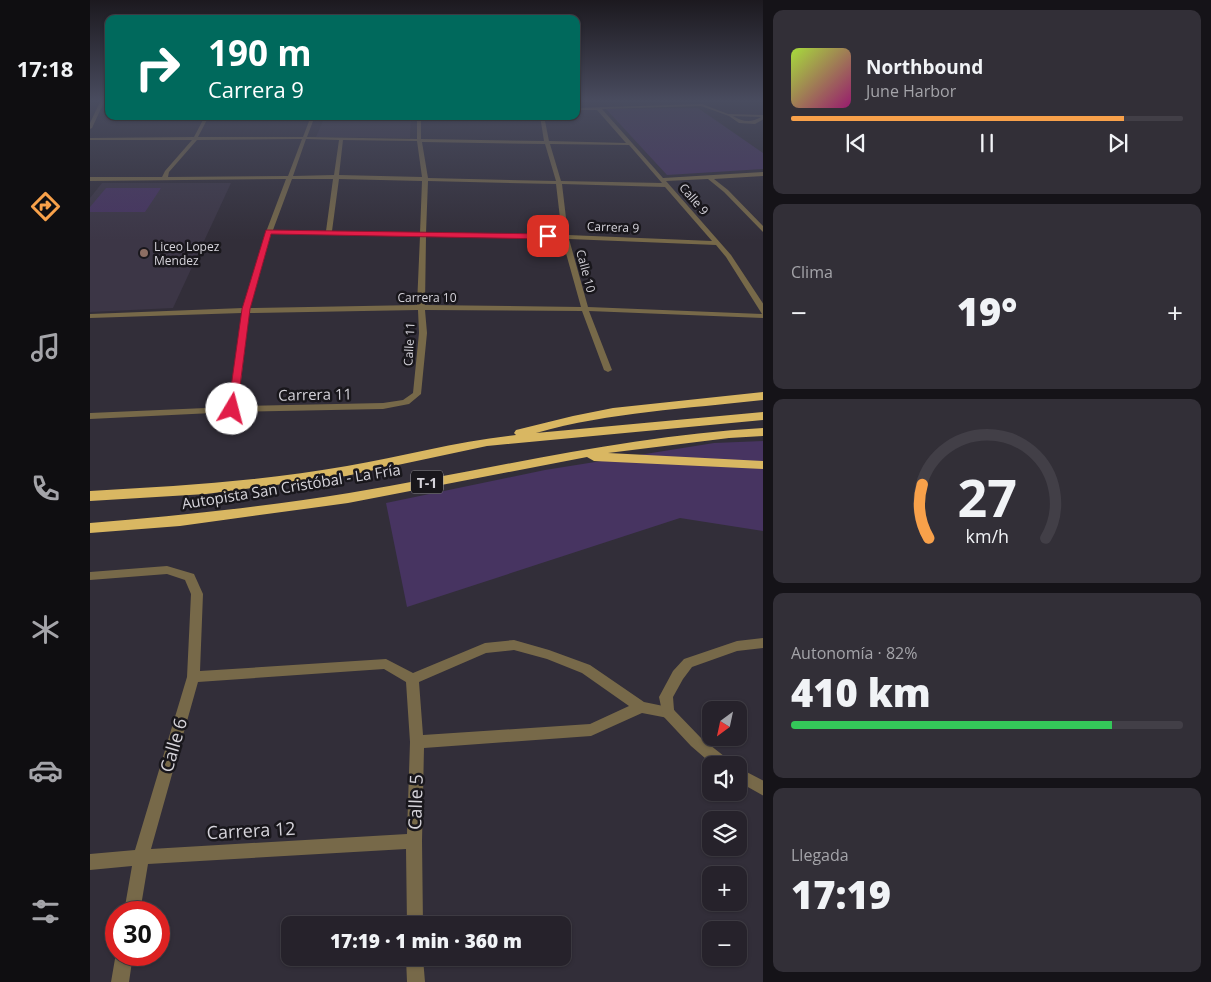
<!DOCTYPE html>
<html lang="es">
<meta charset="utf-8">
<style>
:root{--surface:#26222b;--page:#322f37;--text:#f1f3f6;--muted:#a4a4a9;--line:#423f47;--accent:#f8a14a}
body{margin:0;font-family:"Open Sans",sans-serif;background:var(--page);color:var(--text);height:100vh;display:flex;flex-direction:column;font-size:19px;white-space:nowrap}
*{box-sizing:border-box;margin:0}
p{font-size:16px;color:var(--muted)}
.icon{flex:none;width:28px;height:28px;fill:none;stroke:currentColor;stroke-width:2;stroke-linecap:round;stroke-linejoin:round}
.map{position:relative;flex:1;overflow:hidden}
.sheet{display:flex;flex-direction:column;gap:10px;padding:10px;background:#151318;width:448px}
.sheet>*{flex:none}
.banner{position:absolute;left:15px;top:15px;width:475px;height:105px;border-radius:10px;box-shadow:0 1px 4px #0004,0 0 0 1px var(--line);background:#00695c;color:#fff;overflow:hidden}
.needle{width:32px;rotate:213deg}
.fabs{position:absolute;left:612px;top:701px;display:grid;gap:10px}
.fabs a{display:grid;place-items:center;width:45px;height:45px;border-radius:10px;background:var(--surface);box-shadow:0 1px 4px #0004,0 0 0 1px var(--line);font-size:25px}
.speed{position:absolute;left:15px;top:901px;display:flex;gap:10px;font-size:25px;font-weight:700;text-align:center}
.speed>*{display:grid;place-content:center;width:65px;height:65px;border-radius:50%;background:var(--surface);box-shadow:0 1px 4px #0004,0 0 0 1px var(--line);line-height:1}
.speed .limit{border:8px solid #d22;background:#fff;color:#111}
.pin{position:absolute;display:grid;place-items:center;width:42px;height:42px;color:#fff;margin:-21px;border-radius:10px;box-shadow:0 2px 8px #0006}
.me{position:absolute;width:55px;margin:-28px;rotate:8deg;stroke-linejoin:round;filter:drop-shadow(0 0 4px #0008)}
.turn{display:flex;align-items:center;gap:18px;height:105px;padding:0 20px;font-size:22px}
.turn .icon{width:65px;height:65px;stroke-width:2.5}
.turn b{display:block;font-size:35px;line-height:42px}
.big{font-size:38px;font-weight:800;line-height:1.1}
.sheet .card{flex:1;display:flex;flex-direction:column;justify-content:center;gap:8px;min-width:0;padding:0 18px;border-radius:10px;background:var(--page)}
.sheet .dial{align-items:center;gap:0}
.dial svg{height:130px;overflow:visible;fill:none;stroke:var(--line);stroke-width:7;stroke-linecap:round;text-anchor:middle}
.dial text{fill:var(--text);stroke:none}
.song{display:flex;align-items:center;gap:15px}
.cover{width:60px;height:60px;border-radius:8px;background:linear-gradient(135deg,hsl(80 70% 55%),hsl(320 70% 35%))}
.played{height:5px;border-radius:2px;background:linear-gradient(90deg,var(--accent) 85%,var(--line) 85%)}
.keys{display:flex;justify-content:space-around;direction:ltr}
.heat{display:flex;justify-content:space-between;align-items:center;font-size:28px;direction:ltr}
.charge{height:8px;border-radius:4px;background:linear-gradient(90deg,#34c759 82%,var(--line) 0)}
.trip{position:absolute;left:191px;top:916px;width:290px;height:50px;border-radius:10px;background:var(--surface);box-shadow:0 1px 4px #0004,0 0 0 1px var(--line);font-weight:800;line-height:50px;text-align:center}
main{display:flex;flex:1;min-height:0}
.menu{display:flex;flex-direction:column;width:90px;justify-content:space-around;align-items:center;background:#0f0e11;color:var(--muted)}
.menu .icon{width:35px;height:35px}
.menu .selected{color:var(--accent)}
.menu b{font-size:22px;color:var(--text)}
.map>svg:first-child{display:block}
</style>
<main>
<nav class="menu">
<b>17:18</b>
<svg class="icon selected" aria-label="directions" viewBox="0 0 24 24"><path d="M12 3l9 9-9 9-9-9zM9 14v-3h6M13 9l2 2-2 2"/></svg>
<svg class="icon" aria-label="music" viewBox="0 0 24 24"><path d="M9 18V5l10-2v13"/><circle cx="6" cy="18" r="3"/><circle cx="16" cy="16" r="3"/></svg>
<svg class="icon" aria-label="phone" viewBox="0 0 24 24"><path d="M5 4h4l2 5-3 2q2 4 5 5l2-3 5 2v4C11 20 4 13 5 4z"/></svg>
<svg class="icon" aria-label="climate" viewBox="0 0 24 24"><path d="M12 3v18M4 7l16 10M4 17L20 7"/></svg>
<svg class="icon" aria-label="car" viewBox="0 0 24 24"><path d="M5 17H2v-5l4-1 3-4h7l3 4 3 1v5h-3M9 17h6M6 11h13"/><circle cx="7" cy="17" r="2"/><circle cx="17" cy="17" r="2"/></svg>
<svg class="icon" aria-label="filters" viewBox="0 0 24 24"><path d="M4 7h16M4 17h16"/><circle cx="9" cy="7" r="2"/><circle cx="15" cy="17" r="2"/></svg>
</nav>
<div class="map">
<svg width="674" height="982" viewBox="0 0 674 982">
<rect width="100%" height="100%" fill="#322e39"/>
<!-- built -->
<path fill="#3c3646" d="M235,116h86l-1,22 -94,-1z
M12,183h129l-58,125 -83,4v-114z"/>
<!-- green -->
<path fill="#473461" d="M608,108l65,45v16l-96,6 -61,-66z
M16,188h55l-16,24h-55v-5z
M673,441v90l-83,-13 -273,89 -21,-104 159,-33 169,-27z"/>
<g fill="none" stroke-linecap="round" stroke-linejoin="round">
<!-- minor -->
<path fill="#776949" fill-rule="evenodd" d="M10,102h4l-12,26 -2,1v-6z
M612,104l26,10 36,1v4l-9,5 -16,-1 -10,-7 -28,-10 -99,3 61,69 101,-6v4l-50,3 14,11 36,37v6l-40,-41 -16,-13 -42,2 65,74 33,50v13l-175,-7 23,59 -4,2 -4,-2 -22,-59 -157,-1 2,23 -6,61 -12,10 -26,5 -150,3 -143,7v-6l139,-6 13,-94 -152,5v-4l153,-6 23,-76 20,-53 -196,2v-4h72l3,-6 27,-31h-102v-2l104,-1 11,-21h4l-11,21h105l8,-21h4l-8,21 110,2v-23h4v23l123,2 -4,-25h4l5,25 77,2 -29,-33h-21v-2zM643,116l28,1c-10,6 -18,5 -28,-1zM212,139l-14,37 -120,1 1,-5 28,-32zM216,139l33,1 -5,35 -41,1zM253,140l74,1 5,36 -83,-2zM332,142l123,2 11,37 -128,-3zM460,144l79,1 33,38 -101,-2zM202,179h41l-7,52 -53,-1zM249,179l83,2 -2,52 -88,-2zM338,181l128,3 6,51 -136,-2zM472,184l103,3 47,54 -144,-6zM181,234l149,2 -3,69 -167,3zM336,236l136,3 19,68 -156,-2zM479,239l147,6 10,12 36,57 -174,-7zM328,310l1,23 -6,60 -10,7 -20,3 -145,3 11,-93z
M77,566l27,8 9,20 -3,77 186,-12 27,14 72,-30 29,-3 35,10 41,15 54,37 29,6 2,4 -2,4 -5,2 -26,-5 -51,23 -167,12 -2,93 1,84h-16l-1,-76 -258,15 -8,48h-16l8,-46 -42,4v-16l45,-4 52,-173 4,-83 -6,-14 -18,-6 -77,6v-8zM424,650l33,9 35,14 47,33 -39,18 -167,11 -4,-53 67,-29zM294,669l22,13 4,60 -3,92 -256,15 47,-167z
M26,953v2h17l-4,27h-18z
M316,958h17l2,24h-18z"/>
<!-- tertiary -->
<path fill="#776949" fill-rule="evenodd" d="M674,638v10l-27,3 -45,16 -9,12 -10,18 1,13 27,28 28,22 2,5h-18l-22,-19 -28,-30 -4,-19 14,-26 11,-12 53,-18z
M649,768l25,13v15l-25,-14z"/>
<!-- motorway -->
<path fill="#d9b762" fill-rule="evenodd" d="M674,392v8c-77,9 -153,12 -228,33l228,-21v8l-277,26 -141,30 -140,18 -116,7v-10c86,-5 173,-10 257,-25 56,-10 112,-25 169,-31l-2,-2 2,-3 57,-14 40,-8z
M674,428v8l-35,2 -121,15 156,8v8l-170,-8 -7,-4 -239,46 -168,23 -90,7v-10c87,-7 173,-16 259,-30 138,-23 274,-57 415,-65z"/>
</g>
<!-- sky -->
<linearGradient id="sky" x2="0" y2="1"><stop stop-color="#1c191f"/><stop offset="0.42" stop-color="#494c5f"/><stop offset="1" stop-color="#494c5f" stop-opacity="0"/></linearGradient>
<rect width="674" height="240" fill="url(#sky)"/>
<!-- route -->
<path fill="#e11d48" stroke="#92132f" d="M176,230l282,4 3,2 -3,3 -277,-5 -21,75 -13,100 -5,3 -4,-3 14,-100z"/>
<!-- markers -->
<circle fill="#8d6e63" stroke="#19171c" stroke-width="2" cx="54" cy="253" r="5"/>
<g text-anchor="middle" dominant-baseline="central" stroke-width="5" stroke-linejoin="round" paint-order="stroke">
<!-- far-street labels -->
<g font-size="12" fill="#d5d3da" stroke="#19171c">
<text transform="translate(604 199) rotate(49)">Calle 9</text>
<text transform="translate(523 227) rotate(2)">Carrera 9</text>
<text transform="translate(496 271) rotate(75)">Calle 10</text>
<text x="337" y="297">Carrera 10</text>
<text transform="translate(319 344) rotate(-87)">Calle 11</text>
</g>
<!-- far-poi labels -->
<g font-size="12" fill="#d5d3da" stroke="#19171c" text-anchor="start">
<text x="64" y="246">Liceo Lopez<tspan x="64" dy="14">Mendez</tspan></text>
</g>
<!-- shield labels -->
<rect fill="#19171c" stroke="#9d9ba1" stroke-width="1" x="321" y="470.5" width="32" height="23" rx="4"/>
<g font-size="14" font-weight="bold" fill="#d5d3da">
<text x="337" y="482">T-1</text>
</g>
<!-- street labels -->
<g font-size="15" fill="#d5d3da" stroke="#19171c">
<text transform="translate(225 394) rotate(-1)">Carrera 11</text>
<text transform="translate(201 486) rotate(-9)">Autopista San Cristóbal - La Fría</text>
</g>
<!-- near-street labels -->
<g font-size="18" fill="#d5d3da" stroke="#19171c">
<text transform="translate(83 745) rotate(-74)">Calle 6</text>
<text transform="translate(325 802) rotate(-88)">Calle 5</text>
<text transform="translate(161 830) rotate(-3)">Carrera 12</text>
</g>
</g>
</svg>
<div class="fabs">
<a><svg class="needle" viewBox="-14 -14 28 28"><path d="M0-13l5 13h-10z" fill="#e53935"/><path d="M0 13l5-13h-10z" fill="#a4a4a9"/></svg></a>
<a><svg class="icon" aria-label="sound" viewBox="0 0 24 24"><path d="M4 9h4l5-4v14l-5-4H4zM17 9q2 3 0 6"/></svg></a>
<a><svg class="icon" aria-label="layers" viewBox="0 0 24 24"><path d="M12 4l9 5-9 5-9-5zM3 14l9 5 9-5"/></svg></a>
<a>+</a>
<a>−</a>
</div>
<div class="speed"><div class="limit">30</div></div>
<div class="pin" style="left:458px;top:236px;background:#d93025"><svg class="icon" aria-label="arrive" viewBox="0 0 24 24"><path d="M6 21V4h12l-3 4 3 4H6"/></svg></div>
<svg class="me" style="left:142px;top:409px" viewBox="-20 -20 40 40"><circle r="19" fill="#fff"/><path d="M0-13L10 11 0 6-10 11z" fill="#e11d48"/></svg>
<div class="trip">17:19 · 1 min · 360 m</div>
<div class="banner">
<div class="turn"><svg class="icon" aria-label="right" viewBox="0 0 24 24"><path d="M7 20v-9h11M14 6l5 5-5 5"/></svg><div><b>190 m</b>Carrera 9</div></div>
</div>
</div>
<section class="sheet">
<div class="card">
<div class="song"><i class="cover"></i><div><b>Northbound</b><p>June Harbor</p></div></div>
<div class="played"></div>
<div class="keys"><svg class="icon" aria-label="previous" viewBox="0 0 24 24"><path d="M18 5L8 12l10 7zM5 5v14"/></svg><svg class="icon" aria-label="pause" viewBox="0 0 24 24"><path d="M8 5v14M16 5v14"/></svg><svg class="icon" aria-label="next" viewBox="0 0 24 24"><path d="M6 5l10 7-10 7zM19 5v14"/></svg></div>
</div>
<div class="card"><p>Clima</p>
<div class="heat"><a>−</a><b class="big">19°</b><a>+</a></div>
</div>
<div class="card dial"><svg viewBox="0 0 100 80">
<path d="M14 69A42 42 0 1 1 86 69"/>
<path d="M14 69A42 42 0 0 1 10 36" stroke="#f8a14a"/>
<text x="50" y="56" font-size="32" font-weight="700">27</text>
<text x="50" y="72" font-size="11">km/h</text>
</svg></div>
<div class="card"><p>Autonomía · 82%</p><b class="big">410 km</b><div class="charge"></div></div>
<div class="card"><p>Llegada</p><b class="big">17:19</b></div>
</section>
</main>
